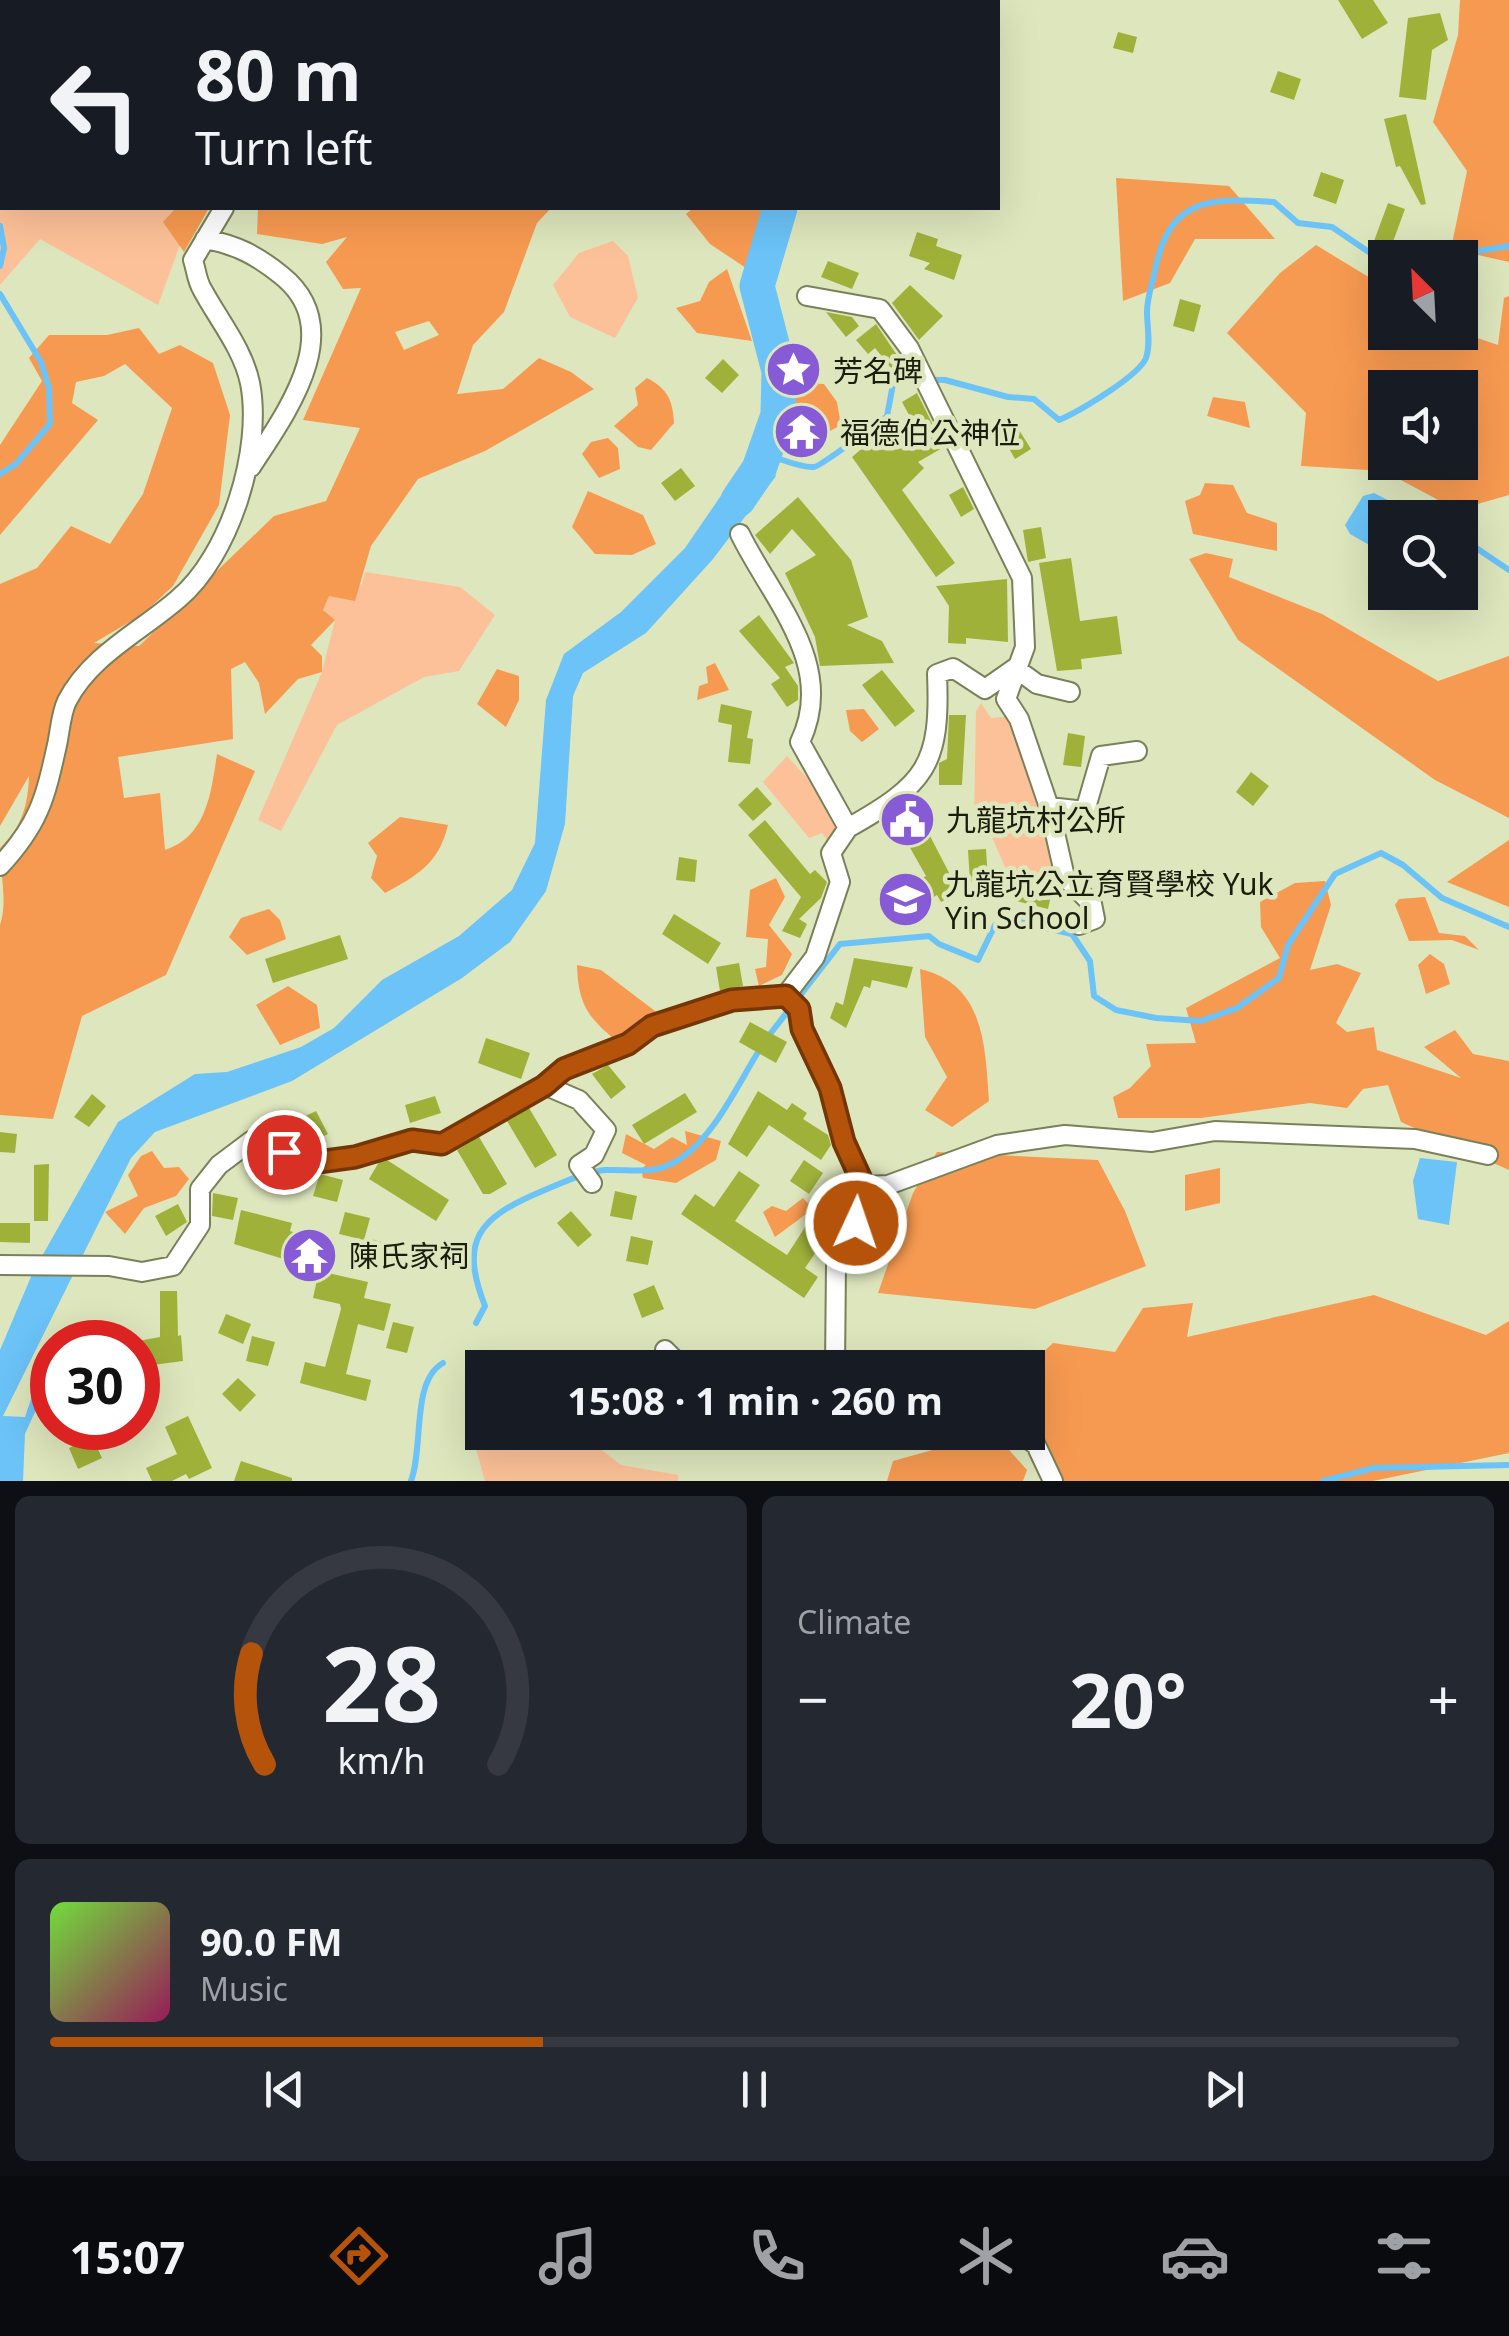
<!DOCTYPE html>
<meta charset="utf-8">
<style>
:root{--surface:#171b24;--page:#242831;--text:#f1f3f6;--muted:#9ea1a6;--line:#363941;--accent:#b45309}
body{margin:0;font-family:"Noto Sans","Noto Sans TC",sans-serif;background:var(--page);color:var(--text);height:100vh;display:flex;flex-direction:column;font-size:38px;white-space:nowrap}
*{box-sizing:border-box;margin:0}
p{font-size:32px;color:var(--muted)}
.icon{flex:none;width:55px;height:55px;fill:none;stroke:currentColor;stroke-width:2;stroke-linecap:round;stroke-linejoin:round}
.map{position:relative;height:1481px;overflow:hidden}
.details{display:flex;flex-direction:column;gap:15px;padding:15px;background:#0d0f14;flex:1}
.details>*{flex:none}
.banner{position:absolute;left:0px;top:0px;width:1000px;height:210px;box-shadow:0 10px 40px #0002;background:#171b24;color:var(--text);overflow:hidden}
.needle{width:65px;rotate:336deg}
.tools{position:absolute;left:1368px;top:240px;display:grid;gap:20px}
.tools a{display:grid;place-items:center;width:110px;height:110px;border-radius:0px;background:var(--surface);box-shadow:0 10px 40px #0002;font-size:50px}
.speed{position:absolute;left:30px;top:1320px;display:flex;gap:20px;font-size:50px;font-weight:700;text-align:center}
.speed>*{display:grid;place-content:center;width:130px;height:130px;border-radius:50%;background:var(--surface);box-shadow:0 10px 40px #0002;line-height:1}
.speed .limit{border:15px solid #d22;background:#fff;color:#111}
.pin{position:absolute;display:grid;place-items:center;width:85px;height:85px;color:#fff;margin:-42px;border:5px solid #fff;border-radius:50%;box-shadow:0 2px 10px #0007}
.me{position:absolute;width:110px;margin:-55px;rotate:3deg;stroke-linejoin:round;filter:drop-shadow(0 0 8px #0008)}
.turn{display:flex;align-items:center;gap:35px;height:210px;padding:0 30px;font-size:45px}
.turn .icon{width:130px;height:130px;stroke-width:2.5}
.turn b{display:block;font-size:70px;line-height:85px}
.big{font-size:75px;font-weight:700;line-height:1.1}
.details .tile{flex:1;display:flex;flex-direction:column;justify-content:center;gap:15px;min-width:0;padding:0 35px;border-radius:15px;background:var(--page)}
.details .dial{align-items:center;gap:0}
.dial svg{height:260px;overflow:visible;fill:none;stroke:var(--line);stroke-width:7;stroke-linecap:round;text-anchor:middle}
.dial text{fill:var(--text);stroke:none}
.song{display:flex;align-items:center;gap:30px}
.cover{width:120px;height:120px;border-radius:15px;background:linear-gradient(135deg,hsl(100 70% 55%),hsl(330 70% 35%))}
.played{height:10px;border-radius:5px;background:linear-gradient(90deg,var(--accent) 35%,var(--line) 35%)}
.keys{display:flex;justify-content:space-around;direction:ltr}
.heat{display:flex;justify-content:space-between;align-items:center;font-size:55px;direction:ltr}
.details .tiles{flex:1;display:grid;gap:15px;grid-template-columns:1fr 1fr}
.tile:last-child{grid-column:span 2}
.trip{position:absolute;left:465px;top:1350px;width:580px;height:100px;border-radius:0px;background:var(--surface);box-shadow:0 10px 40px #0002;font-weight:700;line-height:100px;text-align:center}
.menu{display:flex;height:160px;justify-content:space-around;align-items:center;background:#090b0e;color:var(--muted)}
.menu .icon{width:70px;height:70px}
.menu .active{color:var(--accent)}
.menu b{font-size:45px;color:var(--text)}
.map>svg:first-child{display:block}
</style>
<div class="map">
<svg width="1509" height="1481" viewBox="0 0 1509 1481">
<rect width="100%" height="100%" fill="#dee6bd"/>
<!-- green -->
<path fill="#fcc198" d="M0,0l41,2h-39v206h181l8,7 -33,90 -118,-66 -40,46z
M45,0h287l1,2h-287z
M613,241l15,15 10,42 -23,40 -45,-21 -17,-32 26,-32z
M365,572l95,15 35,28 -36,56 -35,6 -87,48 -56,106 -23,-11 64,-148 13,-52 -12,-10 6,-15 33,-11z
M981,703l10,15 21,-2 31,87 13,72 -12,7 -35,-6 -21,-48 -14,-7 2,-110z
M787,756l32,35 21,46 -10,7 -8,-11 -13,5 -46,-56z
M482,1417v15l8,1 4,8 32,8 1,-16h53l41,32 57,10v6h-193l-17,-60z"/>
<!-- forest -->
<path fill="#f79a51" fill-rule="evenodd" d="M1460,0h49v262l-58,-13 16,-78 -34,-49 25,-87z
M1116,178l113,8 46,53h-80l-25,44 -47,18z
M176,208h33l-25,44 -21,-30z
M258,208h293l-14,15 -33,89 -31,33 -16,49 46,-5 36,-31 32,14 23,17 -109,62 -67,28 -47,67 -16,55 -26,-5 -6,14 12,10 -24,25 11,11v16l-24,7 -33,35 -6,-31 -14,-21 -14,7 2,70 -115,18 6,41 36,-5 5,57c42,-14 46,-57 52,-96l38,17 -89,204 -84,41 -29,103 -53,-4v-190c8,-23 0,-52 0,-77 22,-21 28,-43 29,-72l-29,50v-242l37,-16 34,-42 39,18 33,-50 29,-86 -47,-44 -21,12 -28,6 -4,21 26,17 -98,115v-90l42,-64 -13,-23 20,-23h58l32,-7 20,26 21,-9 33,18 17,52 -11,90 -46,81 -30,28 -49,29 45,3 135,-130 52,-15 34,-73 -57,-8 58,-132 -18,1 -17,-27 21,-25 -25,7 -65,-10zM429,321l10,14 -35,15 -9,-18z
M693,208h77l-2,17 -22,43 -36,-24 -24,-30z
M1316,245l69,42v45h75l38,13 6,-47 5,-2v199l-52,15 -73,-39 -83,-5 5,-53 -79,-80 53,-60zM1385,388h75v74h-75z
M727,269l25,72 -55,-8 -21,-25 24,-7 9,-19z
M647,378c21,11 26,23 27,45l-23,27 -13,-3 -24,-21 24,-21 -3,-17z
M786,382l38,2 13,18 4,23 -31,17 -40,-19 -3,-30 18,-2z
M1213,397l32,5 5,26 -43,-12z
M608,438l10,10 2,21 -21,9 -17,-24 9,-12z
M1205,483l28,2 14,28 30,10v28l-84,-17 -8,-33 15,-6z
M588,491l55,24 13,29 -24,11 -37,-1 -23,-27z
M1206,553l27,6 -4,18 93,37 116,67 71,-25v162l-74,-38 -197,-140 -49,-81z
M715,663l14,27 -32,10 2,-14 9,-3 -2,-16z
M497,669l22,7v24l-13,27 -29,-23z
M864,709l15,20 -17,13 -12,-11 -4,-21z
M400,817l48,8c-9,38 -30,50 -63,68l-14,-15 6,-22 -9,-13z
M1509,840v67l-62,-25z
M776,878l9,19 -16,28 23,29 -10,21 -23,11 -4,-17 11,-2 2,-28 -22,-2 4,-47z
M1325,881l6,24 -21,65 27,-6 24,9 -25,50 11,9 27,-5 3,23 84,28 -37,-31 31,-17 18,24 36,7v109l-108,-48 -13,-37 -25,4 -16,19 -37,-5 -109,15h-83l-5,-21 17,-9 21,-22 -5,-22 50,-1 -10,-35 94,-50 -19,-31 -1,-25 35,-19z
M1425,897l14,36 26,3 14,14 -27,-10 -43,1 -14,-36 4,-6z
M269,909l11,11 6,19 -39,16 -18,-18 12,-19z
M1430,954l14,10 6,20 -24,10 -8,-29z
M577,965l24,5 58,44 -41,28c-30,-24 -40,-38 -41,-77z
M920,969c65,15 65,77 69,132l-37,26 -27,-17 22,-33 -22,-40z
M288,986l29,19 3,23 -40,17 -24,-40z
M685,1131l36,10 -5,19 -40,23 -33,-5 -2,-9 5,-4 -24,-12 4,-19 28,15 18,-12 15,8z
M152,1151l12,17 15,-1 10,12 -13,17 -32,12 -19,26 -20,-22 33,-16 -10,-21 13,-19z
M937,1152l161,8 27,51 21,55 -111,43 -157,-16 35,-100z
M1220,1168v35l-35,8v-36z
M803,1198l10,11 -38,28 -12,-25 9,-6 14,5z
M1374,1295l112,40 23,-14v132l-136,28h-331l-14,-65v-48h-56l20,-7 43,-1 18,-17 62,9 28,-44 50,-5 -6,34z
M972,1433h35l-5,9 25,28 -4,11h-136l6,-20 79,-22z"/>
<!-- water -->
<path fill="#6bc3f7" d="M753,449l23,27 -63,83 -67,74 -63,40 -10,23 -8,128 -19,67 -36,51 -48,36 -170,103 -137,51 -24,26 -128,258 22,1 9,-27 7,9 -16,35 -2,47h-23v-131l33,-78 85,-150 77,-48 32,-2 74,-25 33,-19 48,-48 77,-44 53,-46 23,-47 11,-143 18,-46 57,-42 64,-64z
M1374,493l47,24 -36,1v36l-35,-20 -5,-9 18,-29z
M1420,1158l37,4 -8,63 -31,-6 -5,-38z"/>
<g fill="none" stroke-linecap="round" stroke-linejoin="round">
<!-- stream -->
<path stroke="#6bc3f7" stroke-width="6" d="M69,0l1,2
M428,0l2,2
M0,226l4,22 -4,18
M1435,258l74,-12
M0,294l41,68 8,26 1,36 -34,40 -16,10
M766,455c14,3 33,13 48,12 5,0 65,-44 73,-51l7,-37 51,1 63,17 26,2 25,21c19,-8 80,-44 87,-62 5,-14 1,-32 1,-46 0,-15 6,-31 9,-46 15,-69 55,-68 118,-64l24,21 34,4 53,36
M1460,537l49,33
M767,1038l73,-94 89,-8 10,8 39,16 17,-35 16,-5 61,14 18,27 4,35 22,14 40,8 45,3 36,-13 42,-30 9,-33 47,-71 46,-21 22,12 39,33 67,29
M476,1323l9,-17c-26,-66 -6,-88 55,-114 20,-8 44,-20 65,-22 24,-1 46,5 68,-7 39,-20 64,-78 87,-114
M411,1481c13,-35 0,-100 32,-118
M1323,1481l51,-13 135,-3"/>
<!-- river -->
<path stroke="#6bc3f7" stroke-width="35" d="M864,2l2,-2
M738,500l21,-31 19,-54 1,-44 -22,-85 23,-78"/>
</g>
<!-- building -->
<path fill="#a0b13a" d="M1338,0h35l15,23 -26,16z
M1440,13l8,27 -16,10 -6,50 -27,-3 9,-79z
M1118,32l19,5 -4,16 -20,-5z
M1278,71l23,8 -7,21 -24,-8z
M1406,114l20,90 -5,1 -21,-39 -4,1 -12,-48z
M1321,172l23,8 -8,24 -23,-8z
M1388,203l17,6 -14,38 -17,-6z
M917,232l21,7 -2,7 26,9 -8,25 -30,-11 6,-6 -21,-7z
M828,261l31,12 -7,16 -31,-12z
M910,285l33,31 -24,24 -27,-37z
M1180,299l21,6 -7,27 -21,-6z
M826,312l26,5 7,9 -13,11z
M876,324l27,40 -9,8 -19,-24 -7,6 -12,-14z
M723,359l16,16 -17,18 -17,-15z
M917,393l27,54 -26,15 6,6 -22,22 53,73 -19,14 -84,-120 14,-12 3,4 40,-34 -7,-13z
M1014,422l17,27 -16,10 -16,-28z
M681,468l14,18 -20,15 -14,-18z
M963,487l11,22 -13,8 -12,-22z
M798,497l53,63 17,57 -21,8 35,16 12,22 -74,3 -5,-29 -30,-64 31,-18 -24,-26 -22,25 -15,-19z
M1041,527l5,31 -18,4 -5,-32z
M1071,558l9,63 37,-5 5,38 -41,5 1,10 -25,2 -18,-108z
M1007,579l1,63 -42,-4v6l-18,-1 1,-37 -13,-20z
M759,615l35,48 -9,4 13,19v14l-11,7 -16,-23 9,-6 -41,-47z
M882,670l33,41 -20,16 -33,-42z
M721,704l31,7 -5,27 6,1 -3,25 -22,-2 4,-37 -14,-3z
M949,715h17l-4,70h-23v-22l8,-4z
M1068,733l17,3 -4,31 -18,-2z
M1251,772l18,14 -16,20 -17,-14z
M757,787l15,17 -19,17 -15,-16z
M907,805h7l45,87 -18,10 -4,-7 -46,27 -11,-20 46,-26 -34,-60z
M765,820l45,54 5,-4 12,12 -6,16 -22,21 8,5 -7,14 -18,-7 19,-34 -53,-62z
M986,849l2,32 -18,1 -2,-32z
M679,857l18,3 -2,22 -19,-2z
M1020,884l32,8 -4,17 -32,-8z
M674,914l47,29 -13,21 -46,-30z
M340,935l8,24 -75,24 -8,-24z
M854,958l59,9 -6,21 -35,-8 -2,8 -6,-2 -18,42 -16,-10 6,-16 7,3z
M739,963l4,23 -23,5 -4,-24z
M750,1022l37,20 -11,21 -37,-21z
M486,1038l44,15 -9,26 -43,-16z
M608,1065l18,22 -15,12 -19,-25z
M758,1091l29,19 5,-7 15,10 -4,6 25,16 3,10 -10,15 -52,-35 -22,32 -19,-13z
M685,1093l12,19 -53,32 -12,-19z
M92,1094l14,12 -17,21 -15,-10z
M435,1096l6,17 -31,10 -5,-18z
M529,1108l28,47 -22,13 -28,-47z
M316,1111l12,23 -21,10 -12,-23z
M0,1132l17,2 -2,19 -15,-1z
M479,1137l28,47 -17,10h-7l-26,-44z
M257,1158l27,7 -5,20 -27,-6z
M387,1160l62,40 -13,21 -67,-42 10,-17z
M804,1160l19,13 -14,21 -19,-13z
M49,1164l-1,57h-14v-56z
M739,1171l21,14 -25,36 52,34 41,-63 20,13 -43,63 13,9 -14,21 -123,-84 14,-20 19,13z
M320,1174l23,6 -6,22 -24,-6z
M615,1191l22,5 -5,24 -22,-4z
M213,1193l25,5 -5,22 -21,-4z
M178,1204l9,18 -21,14 -11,-20z
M241,1210l51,13 -2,8 32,12 -9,25 -79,-24z
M571,1211l21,24 -14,12 -21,-24z
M345,1212l25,6 -6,22 -25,-6z
M0,1223h30v20l-30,-1z
M631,1236l22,5 -5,24 -22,-4z
M371,1239l26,7 -5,20 -26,-6z
M319,1271l49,11 -4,16 27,6 -7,27 -26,-7 -12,50 25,6 -5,21 -66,-18 5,-21 20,5 16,-58 -1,-5 -27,-6z
M654,1285l10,24 -22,9 -9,-24z
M160,1291h17l1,45 3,-1 2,26 -45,6v-26l22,-4z
M226,1314l25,10 -8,20 -25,-11z
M393,1322l21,5 -7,26 -21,-5z
M252,1336l23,6 -7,24 -22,-5z
M238,1378l18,17 -16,17 -18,-18z
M188,1416l24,52 -23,11 -3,-5 -14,7h-20l-6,-13 31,-14 -12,-27z
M92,1437l10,21 -24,11 -9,-21z
M241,1461l51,17v3h-58z"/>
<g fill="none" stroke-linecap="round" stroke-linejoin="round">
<defs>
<path id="minor" d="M318,0l1,2
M205,239c32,6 51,16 76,36 68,54 5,138 -30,192
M807,296l73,13 29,39 113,230 3,69 -19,52 13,20 30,88 36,4 16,-55 36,-5
M740,534c33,67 97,131 60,208l48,86c78,-44 93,-63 89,-154l16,-6 32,21 30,-21 22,16 33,8
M1049,807l16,70 27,27 3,15 -16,6
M0,866c39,-42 45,-67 57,-121 3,-14 4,-32 10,-44 24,-46 73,-69 111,-102 52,-43 85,-150 72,-216 -7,-34 -32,-64 -48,-94 -5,-8 -6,-20 -9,-29l31,-52
M786,995l29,-38 25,-75 -9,-29 17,-25
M544,1085l35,15 27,30 -12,25 -15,10 13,18
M864,1186l24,-1 109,-40 68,-10 87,7 63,-11 200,8 73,16
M0,1265l109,1 33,6 31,-6 27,-41v-36l19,-24 32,-24 67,21 37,-5 57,-18 30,5 102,-59 19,-16 65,-25 24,-17 80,-27 54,-5 13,14 3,20 28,59 13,54 21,44 -9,45 -19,32 -1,105
M665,1350l18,18
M738,1432h33
M1019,1432l17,13 17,36"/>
</defs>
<!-- minor casing -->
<use href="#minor" stroke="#79805a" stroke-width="22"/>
<!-- minor -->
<use href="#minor" stroke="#fff" stroke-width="18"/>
</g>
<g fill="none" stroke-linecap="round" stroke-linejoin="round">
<defs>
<path id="route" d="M284,1152l34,10 37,-5 57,-17 30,4 102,-58 20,-17 64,-25 24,-18 80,-26 54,-4 13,13 3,20 28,59 14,54 20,44 -8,37"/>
</defs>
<!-- route casing -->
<use href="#route" stroke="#753606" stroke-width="25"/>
<!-- route -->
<use href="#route" stroke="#b45309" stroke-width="18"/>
</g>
<!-- icons -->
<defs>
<symbol id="sight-disc" viewBox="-11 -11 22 22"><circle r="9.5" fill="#865bd5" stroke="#dee6bd"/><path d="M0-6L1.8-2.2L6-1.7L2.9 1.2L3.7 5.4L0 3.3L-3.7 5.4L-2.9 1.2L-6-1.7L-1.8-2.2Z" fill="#fff"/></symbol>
<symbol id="temple-disc" viewBox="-11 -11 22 22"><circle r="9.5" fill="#865bd5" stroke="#dee6bd"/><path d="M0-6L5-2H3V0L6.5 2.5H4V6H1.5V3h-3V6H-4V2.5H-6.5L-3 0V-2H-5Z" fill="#fff"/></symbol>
<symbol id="civic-disc" viewBox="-11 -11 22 22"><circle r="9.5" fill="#865bd5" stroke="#dee6bd"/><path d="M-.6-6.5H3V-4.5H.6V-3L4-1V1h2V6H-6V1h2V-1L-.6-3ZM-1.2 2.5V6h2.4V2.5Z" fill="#fff"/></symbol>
<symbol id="school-disc" viewBox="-11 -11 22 22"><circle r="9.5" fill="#865bd5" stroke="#dee6bd"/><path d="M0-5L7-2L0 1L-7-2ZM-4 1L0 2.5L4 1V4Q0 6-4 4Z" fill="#fff"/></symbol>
</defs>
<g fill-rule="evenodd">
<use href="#sight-disc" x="762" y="338" width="63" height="63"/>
<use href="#temple-disc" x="770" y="400" width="63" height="63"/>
<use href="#civic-disc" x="876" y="788" width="63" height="63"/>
<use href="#school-disc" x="874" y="868" width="63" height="63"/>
<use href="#temple-disc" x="278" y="1224" width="63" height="63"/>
</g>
<g text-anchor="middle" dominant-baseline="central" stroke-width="9" stroke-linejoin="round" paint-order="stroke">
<!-- poi labels -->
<g font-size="30" fill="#1a1c0d" stroke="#dee6bd" text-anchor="start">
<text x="833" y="370">芳名碑</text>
<text x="840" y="432">福德伯公神位</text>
<text x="946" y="819">九龍坑村公所</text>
<text x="945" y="883">九龍坑公立育賢學校 Yuk<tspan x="945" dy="34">Yin School</tspan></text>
<text x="349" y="1255">陳氏家祠</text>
</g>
</g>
</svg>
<div class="tools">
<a><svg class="needle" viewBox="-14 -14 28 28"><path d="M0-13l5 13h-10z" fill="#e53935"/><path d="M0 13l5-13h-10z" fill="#9ea1a6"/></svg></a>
<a><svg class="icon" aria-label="sound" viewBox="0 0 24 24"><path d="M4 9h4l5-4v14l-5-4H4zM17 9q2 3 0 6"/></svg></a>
<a><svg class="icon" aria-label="search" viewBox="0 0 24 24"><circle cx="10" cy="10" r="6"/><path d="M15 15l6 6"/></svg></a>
</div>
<div class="speed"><div class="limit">30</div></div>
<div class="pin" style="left:284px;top:1152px;background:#d93025"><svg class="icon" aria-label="arrive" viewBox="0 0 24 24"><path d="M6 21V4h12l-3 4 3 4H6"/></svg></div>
<svg class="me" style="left:856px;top:1223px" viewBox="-20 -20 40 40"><circle r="17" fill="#b45309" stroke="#fff" stroke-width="3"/><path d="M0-11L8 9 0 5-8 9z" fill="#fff"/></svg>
<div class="trip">15:08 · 1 min · 260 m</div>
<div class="banner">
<div class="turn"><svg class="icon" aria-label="left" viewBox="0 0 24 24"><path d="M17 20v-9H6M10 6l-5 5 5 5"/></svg><div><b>80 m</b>Turn left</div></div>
</div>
</div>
<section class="details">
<div class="tiles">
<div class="tile dial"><svg viewBox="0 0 100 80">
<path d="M14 69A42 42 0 1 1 86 69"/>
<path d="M14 69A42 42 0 0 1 10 35" stroke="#b45309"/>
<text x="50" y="56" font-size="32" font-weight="700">28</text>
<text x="50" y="72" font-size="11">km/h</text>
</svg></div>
<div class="tile"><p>Climate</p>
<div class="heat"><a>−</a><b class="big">20°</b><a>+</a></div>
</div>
<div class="tile">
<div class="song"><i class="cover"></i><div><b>90.0 FM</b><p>Music</p></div></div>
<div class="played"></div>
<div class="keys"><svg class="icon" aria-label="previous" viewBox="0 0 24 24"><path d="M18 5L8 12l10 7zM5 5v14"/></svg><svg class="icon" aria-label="pause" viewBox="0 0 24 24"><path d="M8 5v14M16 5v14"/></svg><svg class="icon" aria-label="next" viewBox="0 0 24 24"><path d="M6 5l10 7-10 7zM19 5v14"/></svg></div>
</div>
</div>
</section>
<nav class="menu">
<b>15:07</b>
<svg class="icon active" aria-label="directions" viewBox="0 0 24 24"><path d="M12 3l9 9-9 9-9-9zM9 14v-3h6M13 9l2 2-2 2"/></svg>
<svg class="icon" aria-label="music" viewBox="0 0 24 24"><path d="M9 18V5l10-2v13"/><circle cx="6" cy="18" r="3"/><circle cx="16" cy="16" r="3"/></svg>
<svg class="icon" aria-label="phone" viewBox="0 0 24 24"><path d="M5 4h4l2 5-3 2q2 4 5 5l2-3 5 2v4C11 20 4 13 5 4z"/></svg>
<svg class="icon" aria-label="climate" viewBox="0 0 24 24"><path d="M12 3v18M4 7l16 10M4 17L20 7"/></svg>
<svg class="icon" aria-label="car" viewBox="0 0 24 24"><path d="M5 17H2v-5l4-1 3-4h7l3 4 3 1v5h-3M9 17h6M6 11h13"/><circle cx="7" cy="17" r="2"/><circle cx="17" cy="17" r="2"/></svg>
<svg class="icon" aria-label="filters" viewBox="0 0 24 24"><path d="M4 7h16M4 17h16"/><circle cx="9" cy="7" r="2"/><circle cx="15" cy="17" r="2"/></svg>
</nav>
